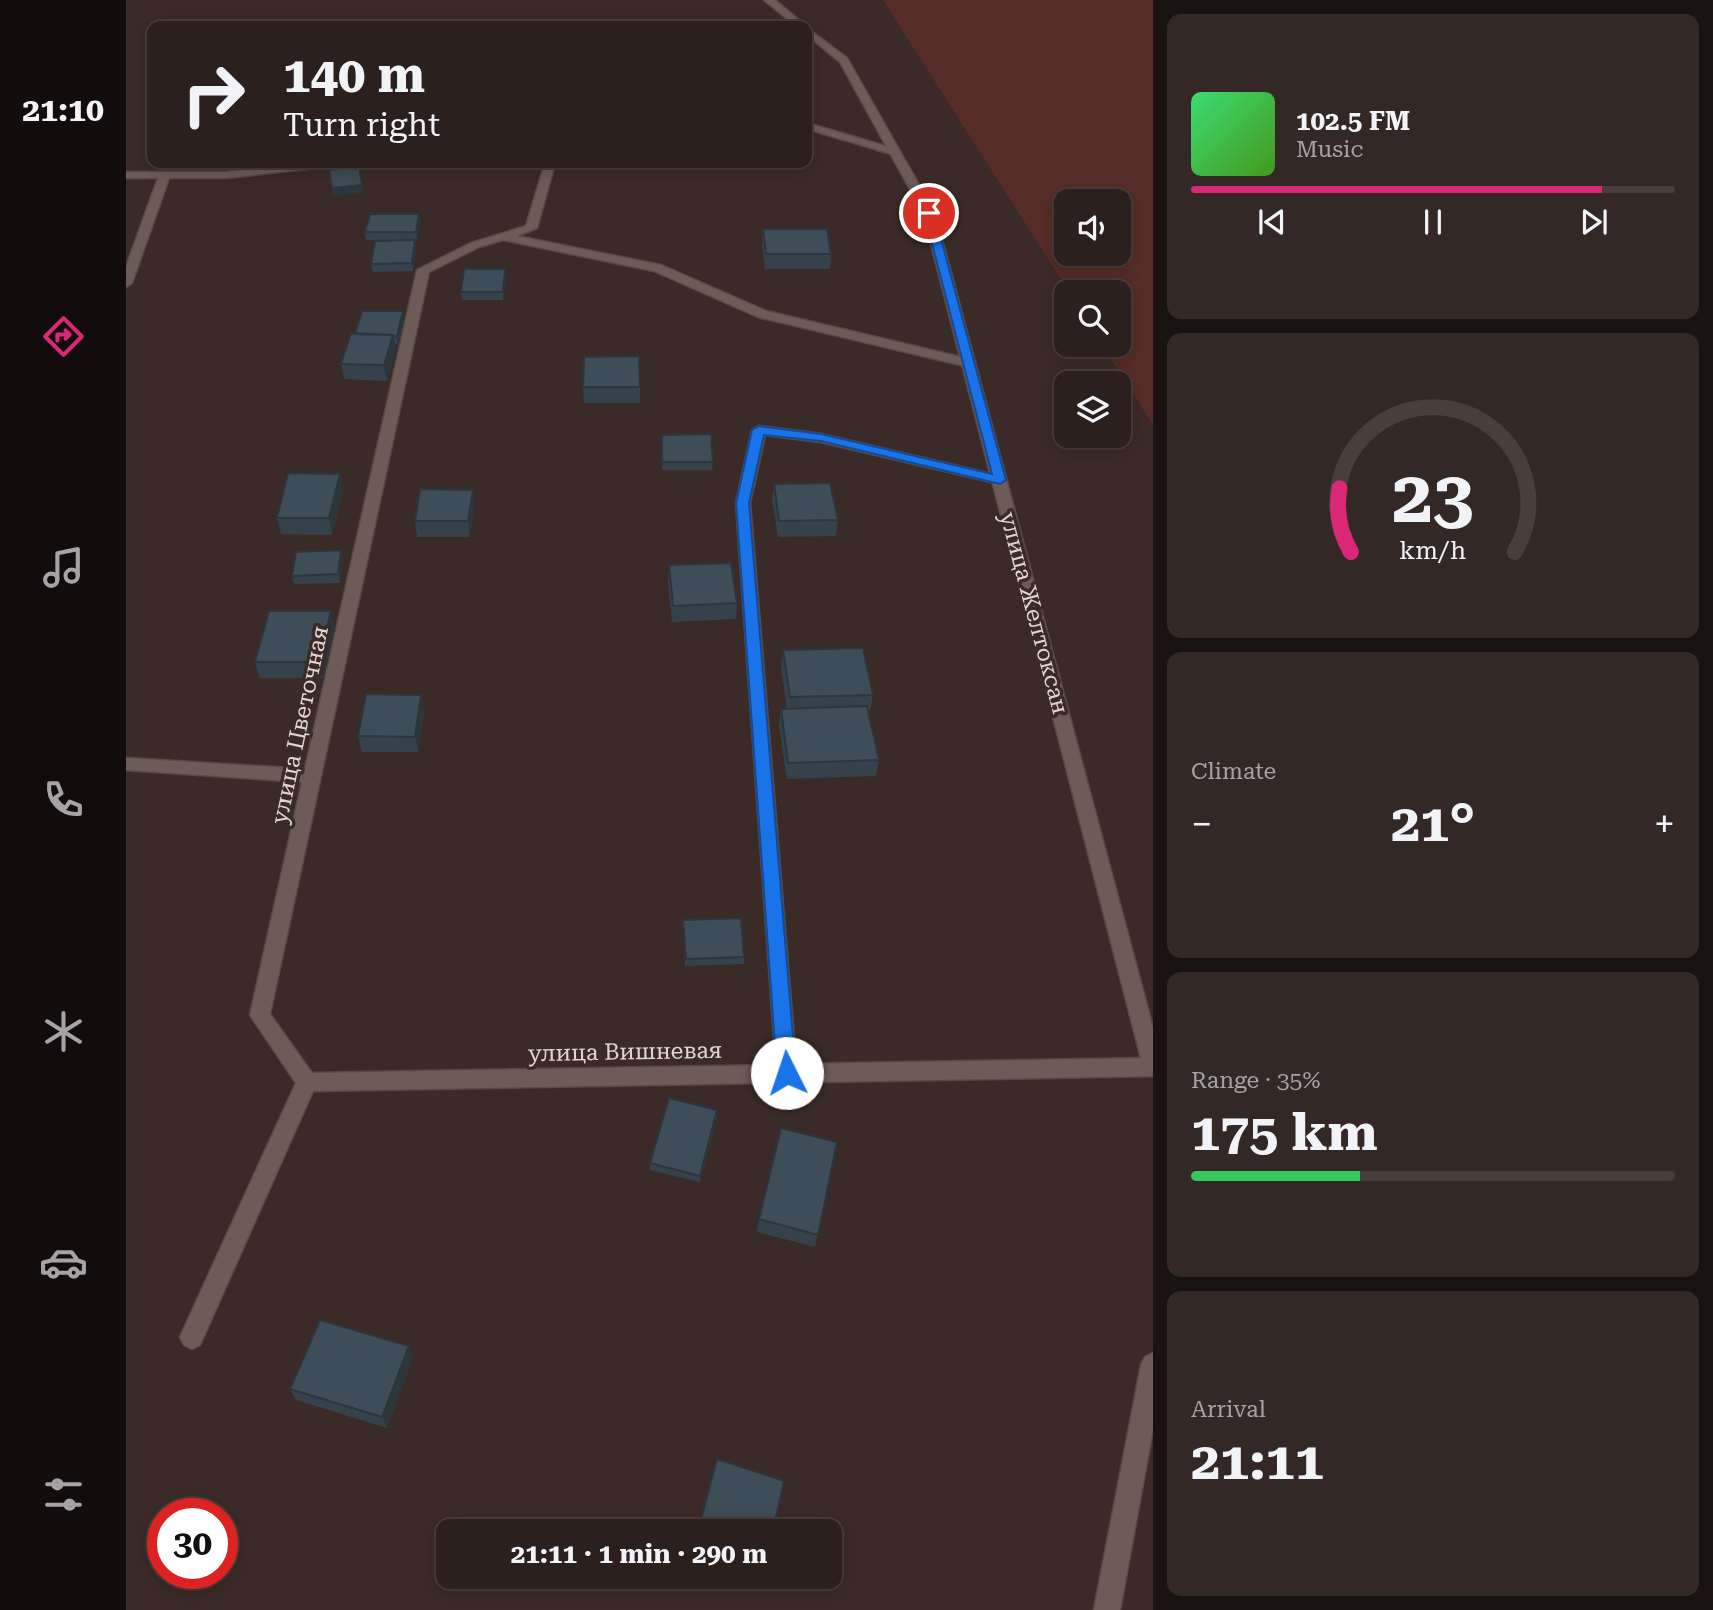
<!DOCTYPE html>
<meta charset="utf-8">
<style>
:root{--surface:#2c201e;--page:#342827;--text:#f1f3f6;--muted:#a6a3a4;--line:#483e3c;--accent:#db2777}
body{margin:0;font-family:"Roboto Serif",serif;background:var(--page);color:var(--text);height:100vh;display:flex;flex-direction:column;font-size:26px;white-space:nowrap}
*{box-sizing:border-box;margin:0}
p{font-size:23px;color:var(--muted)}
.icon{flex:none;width:38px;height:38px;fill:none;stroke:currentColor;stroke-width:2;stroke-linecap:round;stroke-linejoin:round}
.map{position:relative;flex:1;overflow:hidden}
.panel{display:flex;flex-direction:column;gap:14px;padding:14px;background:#181210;width:560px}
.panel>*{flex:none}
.guide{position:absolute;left:21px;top:21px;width:665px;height:147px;border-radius:14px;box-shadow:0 4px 18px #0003,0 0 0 2px var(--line);background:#2c201e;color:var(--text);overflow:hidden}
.tools{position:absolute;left:928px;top:189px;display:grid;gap:14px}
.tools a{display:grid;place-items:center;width:77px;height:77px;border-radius:14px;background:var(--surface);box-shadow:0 4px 18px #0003,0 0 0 2px var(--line);font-size:35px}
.speed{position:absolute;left:21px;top:1498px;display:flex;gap:14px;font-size:35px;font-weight:700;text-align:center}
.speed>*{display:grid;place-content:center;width:91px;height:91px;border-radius:50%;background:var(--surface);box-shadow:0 4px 18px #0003,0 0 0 2px var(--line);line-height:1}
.speed .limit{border:10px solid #d22;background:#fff;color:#111}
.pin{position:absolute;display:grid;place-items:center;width:60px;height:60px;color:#fff;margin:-30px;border:4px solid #fff;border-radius:50%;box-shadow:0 2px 7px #0007}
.me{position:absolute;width:77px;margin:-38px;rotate:356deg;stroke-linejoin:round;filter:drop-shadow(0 0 5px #0008)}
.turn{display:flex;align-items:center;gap:24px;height:147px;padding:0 21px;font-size:32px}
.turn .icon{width:91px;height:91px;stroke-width:2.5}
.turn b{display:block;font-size:49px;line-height:60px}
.big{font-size:52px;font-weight:700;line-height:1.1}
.panel .card{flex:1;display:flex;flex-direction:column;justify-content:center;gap:10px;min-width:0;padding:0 24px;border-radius:14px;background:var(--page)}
.panel .dial{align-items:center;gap:0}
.dial svg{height:182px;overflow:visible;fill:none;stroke:var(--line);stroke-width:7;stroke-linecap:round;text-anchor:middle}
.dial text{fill:var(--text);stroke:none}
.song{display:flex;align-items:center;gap:21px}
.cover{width:84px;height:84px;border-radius:10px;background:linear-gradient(135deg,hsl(140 70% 55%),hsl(100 70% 35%))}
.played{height:7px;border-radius:4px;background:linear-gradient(90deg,var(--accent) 85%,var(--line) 85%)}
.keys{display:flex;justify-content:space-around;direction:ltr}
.heat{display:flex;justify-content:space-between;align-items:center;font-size:38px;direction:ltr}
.charge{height:10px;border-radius:5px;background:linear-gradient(90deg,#34c759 35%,var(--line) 0)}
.trip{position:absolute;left:310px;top:1519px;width:406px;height:70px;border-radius:14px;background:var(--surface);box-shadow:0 4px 18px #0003,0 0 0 2px var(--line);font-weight:700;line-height:70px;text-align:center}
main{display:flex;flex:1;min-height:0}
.tabs{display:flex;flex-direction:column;width:126px;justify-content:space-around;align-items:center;background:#120d0c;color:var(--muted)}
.tabs .icon{width:49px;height:49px}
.tabs .current{color:var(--accent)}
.tabs b{font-size:32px;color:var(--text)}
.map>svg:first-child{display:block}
</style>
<main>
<nav class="tabs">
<b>21:10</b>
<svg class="icon current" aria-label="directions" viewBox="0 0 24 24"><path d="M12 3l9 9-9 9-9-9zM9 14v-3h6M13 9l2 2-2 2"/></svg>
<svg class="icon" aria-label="music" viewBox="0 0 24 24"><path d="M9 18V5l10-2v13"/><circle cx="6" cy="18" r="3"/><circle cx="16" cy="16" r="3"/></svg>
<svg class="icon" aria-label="phone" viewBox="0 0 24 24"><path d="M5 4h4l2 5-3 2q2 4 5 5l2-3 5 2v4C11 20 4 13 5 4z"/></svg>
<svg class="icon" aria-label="climate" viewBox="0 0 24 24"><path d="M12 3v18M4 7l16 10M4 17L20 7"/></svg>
<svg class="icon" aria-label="car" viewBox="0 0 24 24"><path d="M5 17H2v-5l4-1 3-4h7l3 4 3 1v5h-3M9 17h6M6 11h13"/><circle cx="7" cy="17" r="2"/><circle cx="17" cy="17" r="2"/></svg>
<svg class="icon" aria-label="filters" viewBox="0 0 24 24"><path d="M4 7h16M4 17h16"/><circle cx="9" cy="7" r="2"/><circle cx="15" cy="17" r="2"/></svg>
</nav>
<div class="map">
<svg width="1027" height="1610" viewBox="0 0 1027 1610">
<rect width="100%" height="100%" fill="#3b2b28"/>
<!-- green -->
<path fill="#572d27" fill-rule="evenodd" d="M757,0h270v425l-51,-80h16v-53h-49zM940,201h52v53h-52z"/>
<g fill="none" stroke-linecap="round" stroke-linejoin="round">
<defs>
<path id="minor" d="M681,123l92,27 1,2 -5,3 -88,-26z
M180,163h32l-5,3 -107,12h-57l-37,105 -6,4v-20l32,-89h-32v-6h100z
M419,163h10l-18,65 -20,8 144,29 105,46 203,48 6,4 -6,4 -211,-50 -104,-46 -151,-31 -24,7 -50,25 -159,742 42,59 464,-8 -40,-562 16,-73 7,-4 62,8 179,42 7,4 -7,4 -179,-42 -56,-7 -15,68 46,561 357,-6v18l-840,15 -113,254 -8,4 -8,-4 -4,-8 116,-254 -46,-68 52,-233 -176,-12v-12l179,11 112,-499 54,-27 55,-17z"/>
<path id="tertiary" d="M638,0h11l31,26h-10z
M681,28l40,30 88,155 218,815v47l-7,-3 -3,-6 -220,-853 -83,-151 -33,-27z
M1027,1353v76l-33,181h-26l47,-245 4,-8z"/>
</defs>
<!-- minor casing -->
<use href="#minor" stroke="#574947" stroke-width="3"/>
<!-- tertiary casing -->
<use href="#tertiary" stroke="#574947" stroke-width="3"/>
<!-- minor -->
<use href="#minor" fill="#6e5b58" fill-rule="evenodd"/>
<!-- tertiary -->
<use href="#tertiary" fill="#6e5b58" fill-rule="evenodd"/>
</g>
<!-- wall -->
<path fill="#35424b" d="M293,214l1,8 -3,18h-2l1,8 -3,23 -40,1 -2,-8 39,-24h-44l-1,-8z
M637,229l68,25 -1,15h-65l-3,-24z
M379,269l1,8 -3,23h-41l-1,-8z
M277,311l1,9 -6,24h-3l1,6 -9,31 -43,-2 -3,-15 14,-30z
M457,387h57v16h-56z
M536,435l51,27 -1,8h-50z
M648,484l64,36 -2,16 -58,1 -6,-37z
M217,490l-11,45 -51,-1 -4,-16z
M347,490l1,16 -4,31h-53l-2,-16z
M217,559l-3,24 -46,1 -2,-8z
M543,565l68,38 -1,16 -64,3 -4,-41z
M209,627l-12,51h-63l-5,-16z
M657,650l90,45 -3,16h-2l11,49 -3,16 -89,3 -8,-54 2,-16h6l-6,-43z
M295,695l3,16 -6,41h-56l-4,-16z
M557,920l61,37v7l-59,2z
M591,1110v7l-17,65 -50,-12v-7z
M711,1142l-22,105 -58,-15 2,-13z
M287,1357l-26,71 -91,-28 -6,-11z
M607,1577h30l-2,9z"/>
<!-- shaded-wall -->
<path fill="#2b363d" d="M236,185l1,8 -30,3 -1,-8z
M293,214l1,8 -3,18 -1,-8z
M289,240l1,8 -3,23 -1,-8z
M379,269l1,8 -3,23v-8z
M277,311l1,9 -6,24 -1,-8z
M267,335l3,15 -9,31 -3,-16z
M214,474l3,16 -11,45 -3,-17z
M347,490l1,16 -4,31 -2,-16z
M215,550l2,9 -3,24 -2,-9z
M205,611l4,16 -12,51 -4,-16z
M295,695l3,16 -6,41 -3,-15z
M591,1110v7l-17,65v-6z
M283,1346l4,11 -26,71 -5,-11z"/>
<!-- building -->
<path fill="#3e4d57" stroke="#2b363d" stroke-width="2" d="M233,167l3,18 -30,3 -3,-18z
M244,214h49l-3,18h-51z
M637,229h64l4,25h-65z
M289,240l-3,23 -41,1 4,-23z
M338,269h41l-2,23h-42z
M236,311h41l-6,25h-4v-1l-38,-1z
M225,333l42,2 -9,30 -43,-1z
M513,356l1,31h-57l1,-30z
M585,434l2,28h-51v-27z
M162,473l52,1 -11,44h-52z
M704,483l8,37 -59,1 -5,-37z
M294,489l53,1 -5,31h-53z
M215,550l-3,24 -46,2 4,-24z
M605,563l6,40 -64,3 -4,-41z
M143,611h62l-12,51h-64z
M737,648l10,47 -83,2 -7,-47z
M240,694l55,1 -6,42 -57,-1z
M741,706l12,54 -91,3 -7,-54z
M615,918l3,39 -58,2 -3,-39z
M543,1098l48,12 -17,66 -50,-13z
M655,1128l56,14 -19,93 -59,-16z
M194,1320l89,26 -27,71 -92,-28z
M591,1459l67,22 -11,50h-75z"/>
<!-- route -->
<path fill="#1a73e8" stroke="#114b97" stroke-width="2" d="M803,210l5,3 72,267 -6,4 -179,-43 -57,-6 -15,68 47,570 -3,6 -6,3 -7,-3 -3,-6 -41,-570 16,-73 7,-4 62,8 171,40 -68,-261z"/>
<g text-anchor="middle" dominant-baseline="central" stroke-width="7" stroke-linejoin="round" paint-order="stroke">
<!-- street labels -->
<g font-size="23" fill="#e0d5d3" stroke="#3b2b28">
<text transform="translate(908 613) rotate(75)">улица Желтоксан</text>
<text transform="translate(174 725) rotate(-78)">улица Цветочная</text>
<text transform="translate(499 1052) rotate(-1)">улица Вишневая</text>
</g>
</g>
</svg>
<div class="tools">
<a><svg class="icon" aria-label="sound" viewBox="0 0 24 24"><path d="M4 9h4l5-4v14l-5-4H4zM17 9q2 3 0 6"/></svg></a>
<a><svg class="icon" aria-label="search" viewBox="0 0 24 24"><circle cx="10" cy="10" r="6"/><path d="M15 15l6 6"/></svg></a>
<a><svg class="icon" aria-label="layers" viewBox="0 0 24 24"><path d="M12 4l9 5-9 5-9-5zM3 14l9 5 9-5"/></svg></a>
</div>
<div class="speed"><div class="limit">30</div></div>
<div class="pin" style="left:803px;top:213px;background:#d93025"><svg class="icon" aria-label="arrive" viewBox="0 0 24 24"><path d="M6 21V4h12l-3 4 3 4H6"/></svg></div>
<svg class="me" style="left:661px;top:1073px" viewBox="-20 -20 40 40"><circle r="19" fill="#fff"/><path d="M0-13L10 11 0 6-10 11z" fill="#1a73e8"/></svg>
<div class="trip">21:11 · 1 min · 290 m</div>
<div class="guide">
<div class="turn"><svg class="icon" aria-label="right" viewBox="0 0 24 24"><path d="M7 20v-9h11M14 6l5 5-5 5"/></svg><div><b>140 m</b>Turn right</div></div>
</div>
</div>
<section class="panel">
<div class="card">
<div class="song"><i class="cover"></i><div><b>102.5 FM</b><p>Music</p></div></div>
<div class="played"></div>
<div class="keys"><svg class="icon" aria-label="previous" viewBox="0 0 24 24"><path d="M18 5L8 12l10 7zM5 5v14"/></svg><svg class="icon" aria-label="pause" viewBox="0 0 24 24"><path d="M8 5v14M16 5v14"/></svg><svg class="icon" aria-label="next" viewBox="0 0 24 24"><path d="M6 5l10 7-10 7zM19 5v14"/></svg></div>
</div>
<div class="card dial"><svg viewBox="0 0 100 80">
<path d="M14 69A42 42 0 1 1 86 69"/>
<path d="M14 69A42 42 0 0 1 9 41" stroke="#db2777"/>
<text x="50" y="56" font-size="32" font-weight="700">23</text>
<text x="50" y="72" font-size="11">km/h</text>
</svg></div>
<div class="card"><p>Climate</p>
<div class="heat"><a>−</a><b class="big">21°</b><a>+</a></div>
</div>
<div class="card"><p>Range · 35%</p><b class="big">175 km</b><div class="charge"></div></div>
<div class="card"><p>Arrival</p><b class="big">21:11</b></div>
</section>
</main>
